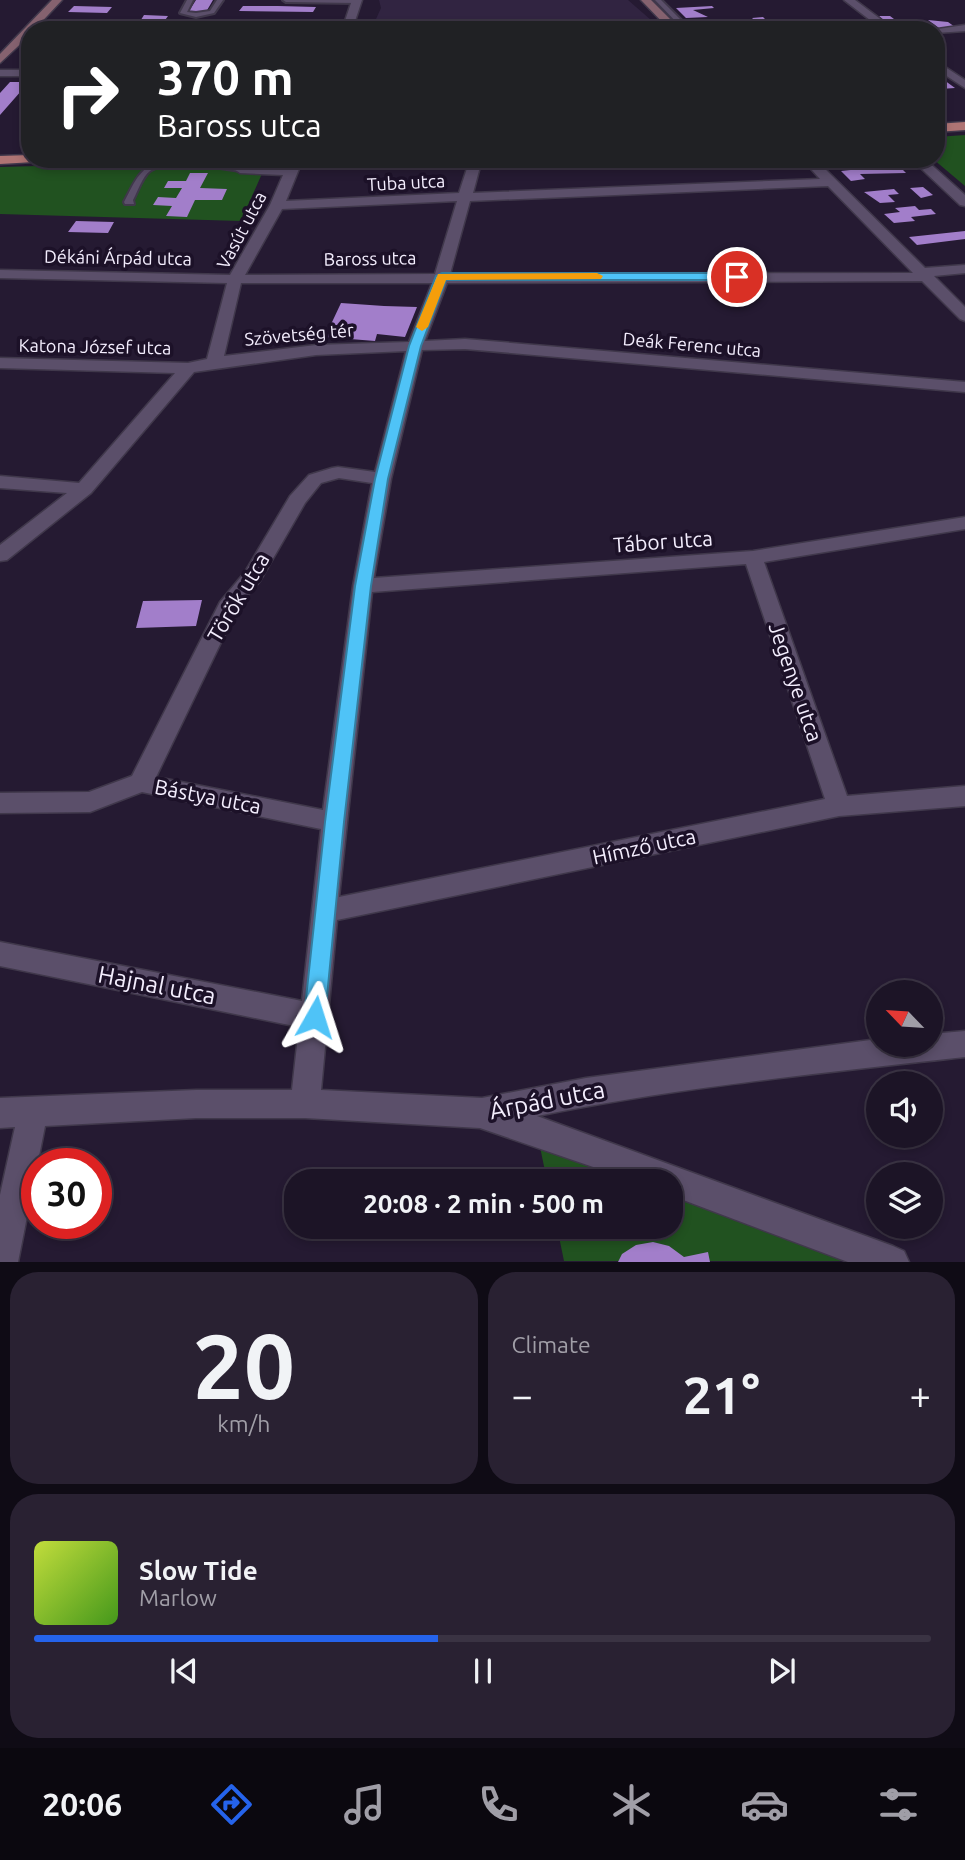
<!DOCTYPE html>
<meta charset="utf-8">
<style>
:root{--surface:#1c1426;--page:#292132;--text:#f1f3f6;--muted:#a09ea7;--line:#3a3343;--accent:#2563eb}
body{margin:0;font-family:Ubuntu,sans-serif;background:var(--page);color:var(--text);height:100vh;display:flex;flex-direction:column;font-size:26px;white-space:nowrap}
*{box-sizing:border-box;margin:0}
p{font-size:23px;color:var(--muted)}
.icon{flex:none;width:38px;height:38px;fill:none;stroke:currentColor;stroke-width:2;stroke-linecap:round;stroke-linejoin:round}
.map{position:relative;height:1262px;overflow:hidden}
.side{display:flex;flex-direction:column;gap:10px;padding:10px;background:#0f0b15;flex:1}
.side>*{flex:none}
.top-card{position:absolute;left:21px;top:21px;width:924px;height:147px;border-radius:28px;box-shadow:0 4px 10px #0003,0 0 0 2px var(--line);background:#202124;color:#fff;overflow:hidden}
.needle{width:46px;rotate:295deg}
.fabs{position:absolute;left:866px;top:980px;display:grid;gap:14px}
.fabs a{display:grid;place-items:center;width:77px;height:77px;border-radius:50%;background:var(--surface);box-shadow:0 4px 10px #0003,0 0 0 2px var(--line);font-size:35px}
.speed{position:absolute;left:21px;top:1148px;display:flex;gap:14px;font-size:35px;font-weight:700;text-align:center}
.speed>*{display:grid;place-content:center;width:91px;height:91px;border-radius:50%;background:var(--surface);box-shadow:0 4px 10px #0003,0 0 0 2px var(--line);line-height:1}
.speed .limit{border:10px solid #d22;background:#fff;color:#111}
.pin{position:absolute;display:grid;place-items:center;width:60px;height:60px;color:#fff;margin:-30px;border:4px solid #fff;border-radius:50%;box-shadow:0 2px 7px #0007}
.me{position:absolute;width:77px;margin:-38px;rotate:6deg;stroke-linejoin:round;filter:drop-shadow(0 0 5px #0008)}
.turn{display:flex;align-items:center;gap:24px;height:147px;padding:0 21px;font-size:32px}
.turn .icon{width:91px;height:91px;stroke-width:2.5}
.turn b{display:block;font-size:49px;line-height:60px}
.big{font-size:52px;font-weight:700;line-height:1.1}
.side .widget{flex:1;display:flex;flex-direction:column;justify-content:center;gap:10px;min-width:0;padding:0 24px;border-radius:28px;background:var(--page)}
.side .dial{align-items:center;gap:0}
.dial b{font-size:91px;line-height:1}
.song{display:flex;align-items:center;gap:21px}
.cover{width:84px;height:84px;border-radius:10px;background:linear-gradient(135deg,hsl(70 70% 55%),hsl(100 70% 35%))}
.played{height:7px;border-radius:4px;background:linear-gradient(90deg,var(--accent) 45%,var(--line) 45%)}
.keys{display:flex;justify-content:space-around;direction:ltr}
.heat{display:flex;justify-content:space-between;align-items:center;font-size:38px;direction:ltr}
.side .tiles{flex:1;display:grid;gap:10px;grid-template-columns:1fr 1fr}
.widget:last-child{grid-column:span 2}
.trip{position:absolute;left:284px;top:1169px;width:399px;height:70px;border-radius:28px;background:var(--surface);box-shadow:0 4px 10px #0003,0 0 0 2px var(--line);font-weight:700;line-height:70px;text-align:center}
.menu{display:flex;height:112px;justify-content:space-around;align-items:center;background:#0b080f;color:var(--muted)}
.menu .icon{width:49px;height:49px}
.menu .active{color:var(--accent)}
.menu b{font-size:32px;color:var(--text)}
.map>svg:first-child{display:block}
</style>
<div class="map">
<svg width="965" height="1262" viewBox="0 0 965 1262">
<rect width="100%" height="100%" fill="#251a32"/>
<!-- built -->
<path fill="#312441" d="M379,0h249l31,27 -6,3h-282l10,-22z"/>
<!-- green -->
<path fill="#215220" d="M965,135v51l-32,-27h3v-22z
M268,160l-27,61 -241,-7v-47z
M539,1142l115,39h-107z
M670,1187l222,74h-328l-7,-34h113z"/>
<!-- building -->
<path fill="#a27eca" d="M196,0h17l-7,12 -14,2 -3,-3z
M74,6l38,1 -5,6 -39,-1z
M243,6h35l38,1 -3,5 -74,-1z
M712,6l2,2 -21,2 15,7 -22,1 -10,-10z
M144,15l24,1 -5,7h-24z
M879,16h11l12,9 -12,1z
M763,17l7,7 9,6h-14l-13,-12z
M928,20l20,2 7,5 -16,1z
M59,21h42l-5,6 -43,-1z
M195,21l27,1 -5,7h-27z
M243,22l37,1 38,-1 -3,6h-76z
M936,80h8l11,8 -15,1 -4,-3z
M10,82h19l-29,33v-22z
M898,165l8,8 -46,1 5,5 -14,2 -10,-10z
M190,173h18l-8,15 27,1 -5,11h-27l-8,17 -21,-1 6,-10 -19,-1 5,-8 18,1 6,-10h-18l4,-7h18z
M923,187l10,8 -12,3 -11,-10z
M894,189l5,5 -11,1 7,7 -15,1 -16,-11z
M915,206l4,4 12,-1 5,5 -25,3 4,4 -21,2 -10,-9 16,-2 -5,-4z
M76,221l38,1 -6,11 -40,-1z
M965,231v8l-48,6 -8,-8z
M341,303l43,3 33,1 -12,30 -28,-3 -2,7 -50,-4z
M202,600l-6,26 -60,2 7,-27z
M653,1242l16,4 15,11 24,-5 2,10h-92l4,-8 14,-9z"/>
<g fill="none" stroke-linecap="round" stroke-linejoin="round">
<defs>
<path id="lane" d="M187,0h6l-6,12 9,1 14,-2 7,-11h6l-9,13 -18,4 -16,-4z
M283,0h76l1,1 -3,2 -71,-1z
M655,0h6l30,30h-7z
M655,26l5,4h-7l-1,-2z
M166,161l40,1 38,7 -4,2c-21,-3 -73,-13 -90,0 -8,6 -12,20 -17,29l1,4h-9l-1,-2c12,-22 15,-36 42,-41z"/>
<path id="street" d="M352,0h10l-10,30h-10z
M844,0h11l40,30h-12z
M965,25v6l-29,2v-3h-5z
M936,61l29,19v8l-29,-19z
M0,70h30v6h-30z
M291,159h12l-17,42 173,-8 11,-34h12l-9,34 347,-14 -18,-20h13l110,109 40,-3v8l-31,3 31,31v14l-5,-2 -38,-38 -475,2 -22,58 40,-2 500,43v10l-500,-43 -43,1 -31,129 -17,99 379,-27 212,-34v12l-201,33 83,234 118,-10v20l-126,10 -502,104 -16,170 161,8 104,-20 292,-39v6h53v-11l34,-3v26c-143,16 -287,30 -428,59l356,130 11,5 5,11h-61l-178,-67v-14h-36l-154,-53 -175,-10h-109l-151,8 -27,136h-18v-67l15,-68 -15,1v-30l196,-8h96l7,-63 -299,-61v-24l302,59 19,-172 -179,-37 -52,20 -90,1v-20l89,-1 43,-16 88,-174 25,-30 45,-76 19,-21 23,-7 6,-1 37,5 31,-121 -90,4 -122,17 -103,121 -84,67 -7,1v-16l67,-52 -67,-5v-12l79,7 96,-110 -175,-5v-10l188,5 19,-4 20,-76 -227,-5v-8l230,5 40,-70 13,-30 -43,-2 -6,-4 6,-4 47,3zM828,186l85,87 -463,1 20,-73zM457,201l-22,73 -190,1 37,-66zM241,283h191l-23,59 -93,3 -92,11zM339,478l33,5 -19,103 -30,224 -167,-33 83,-172 21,-24 45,-78 16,-20zM746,564l79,235 -486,98 33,-305z
M911,159h14l40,36v11l-5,-1z"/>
<path id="secondary" d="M52,0h10l-28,30h-4v5l-30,28v-9z
M641,0h10l30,30h-11z"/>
<path id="primary" d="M965,122v8l-29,2v-8z
M30,155v4h6l-2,3 -34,2v-8z"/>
</defs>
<!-- lane casing -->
<use href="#lane" stroke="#40384b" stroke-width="4"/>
<!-- street casing -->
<use href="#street" stroke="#40384b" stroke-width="3"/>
<!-- secondary casing -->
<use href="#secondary" stroke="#40384b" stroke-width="3"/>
<!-- primary casing -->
<use href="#primary" stroke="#40384b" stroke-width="3"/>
<!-- lane -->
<use href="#lane" fill="#5b4f6a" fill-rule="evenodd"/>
<!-- street -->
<use href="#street" fill="#5b4f6a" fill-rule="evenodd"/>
<!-- secondary -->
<use href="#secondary" fill="#85626f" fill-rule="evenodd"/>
<!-- primary -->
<use href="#primary" fill="#af7474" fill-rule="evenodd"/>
</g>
<!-- route -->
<path fill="#4fc3f7" stroke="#337fa1" stroke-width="2" d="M442,273h295l5,4 -5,3h-291l-25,66 -33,133 -17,107 -27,236 -19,195 -3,7 -7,2 -8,-2 -3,-7 21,-195 30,-236 20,-107 34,-133 27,-70z"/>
<!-- slow -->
<path fill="#f59e0b" d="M597,273l6,3 -2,3 -155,1 -18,47 -6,4 -6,-4 22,-53z"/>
<g text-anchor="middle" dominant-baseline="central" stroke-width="7" stroke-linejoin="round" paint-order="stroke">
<!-- far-street labels -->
<g font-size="18" fill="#f3edfd" stroke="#1c1128">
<text transform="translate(406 182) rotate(-3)">Tuba utca</text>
<text transform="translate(241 230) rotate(-62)">Vasút utca</text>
<text transform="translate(118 257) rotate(1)">Dékáni Árpád utca</text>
<text transform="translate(370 258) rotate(-1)">Baross utca</text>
<text transform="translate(299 334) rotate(-5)">Szövetség tér</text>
<text transform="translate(692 344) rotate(5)">Deák Ferenc utca</text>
<text transform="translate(95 346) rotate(1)">Katona József utca</text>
</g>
<!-- street labels -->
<g font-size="21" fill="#f3edfd" stroke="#1c1128">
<text transform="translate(663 541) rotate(-4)">Tábor utca</text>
<text transform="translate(238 597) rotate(-59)">Török utca</text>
<text transform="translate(796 682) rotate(71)">Jegenye utca</text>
<text transform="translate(208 796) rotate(11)">Bástya utca</text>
<text transform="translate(644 846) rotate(-12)">Hímző utca</text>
</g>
<!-- near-street labels -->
<g font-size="24" fill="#f3edfd" stroke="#1c1128">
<text transform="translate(157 985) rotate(11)">Hajnal utca</text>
<text transform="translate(547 1100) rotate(-11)">Árpád utca</text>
</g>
</g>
</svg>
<div class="fabs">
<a><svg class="needle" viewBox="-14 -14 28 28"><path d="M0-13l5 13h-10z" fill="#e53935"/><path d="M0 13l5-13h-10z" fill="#a09ea7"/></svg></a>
<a><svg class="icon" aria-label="sound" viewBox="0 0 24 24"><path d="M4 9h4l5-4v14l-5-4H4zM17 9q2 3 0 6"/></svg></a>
<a><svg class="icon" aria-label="layers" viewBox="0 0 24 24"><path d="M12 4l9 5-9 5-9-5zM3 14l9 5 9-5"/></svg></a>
</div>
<div class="speed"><div class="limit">30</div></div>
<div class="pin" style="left:737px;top:277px;background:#d93025"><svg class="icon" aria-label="arrive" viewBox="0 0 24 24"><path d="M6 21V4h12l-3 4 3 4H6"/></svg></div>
<svg class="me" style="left:315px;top:1017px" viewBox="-20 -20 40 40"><path d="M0-17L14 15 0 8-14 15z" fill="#4fc3f7" stroke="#fff" stroke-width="4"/></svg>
<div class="trip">20:08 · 2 min · 500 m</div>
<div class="top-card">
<div class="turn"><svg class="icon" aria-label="right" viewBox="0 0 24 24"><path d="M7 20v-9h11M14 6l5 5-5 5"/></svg><div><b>370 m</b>Baross utca</div></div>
</div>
</div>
<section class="side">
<div class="tiles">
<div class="widget dial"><b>20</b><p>km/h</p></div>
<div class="widget"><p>Climate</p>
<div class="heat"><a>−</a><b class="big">21°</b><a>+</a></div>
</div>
<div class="widget">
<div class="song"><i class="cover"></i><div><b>Slow Tide</b><p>Marlow</p></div></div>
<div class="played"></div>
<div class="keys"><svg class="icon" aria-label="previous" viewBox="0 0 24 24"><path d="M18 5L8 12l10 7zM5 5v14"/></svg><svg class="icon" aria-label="pause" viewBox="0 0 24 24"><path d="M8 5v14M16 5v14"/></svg><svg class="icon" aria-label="next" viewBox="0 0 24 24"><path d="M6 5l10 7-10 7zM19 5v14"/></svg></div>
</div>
</div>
</section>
<nav class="menu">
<b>20:06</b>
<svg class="icon active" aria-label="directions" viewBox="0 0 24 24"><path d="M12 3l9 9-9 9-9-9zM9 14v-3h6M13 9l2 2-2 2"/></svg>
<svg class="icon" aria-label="music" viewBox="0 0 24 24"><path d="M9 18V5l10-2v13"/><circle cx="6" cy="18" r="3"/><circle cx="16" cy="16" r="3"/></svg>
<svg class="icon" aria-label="phone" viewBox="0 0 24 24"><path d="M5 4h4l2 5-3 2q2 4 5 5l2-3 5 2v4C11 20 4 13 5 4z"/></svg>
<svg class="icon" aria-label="climate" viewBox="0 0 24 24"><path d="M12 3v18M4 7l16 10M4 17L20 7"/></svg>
<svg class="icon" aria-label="car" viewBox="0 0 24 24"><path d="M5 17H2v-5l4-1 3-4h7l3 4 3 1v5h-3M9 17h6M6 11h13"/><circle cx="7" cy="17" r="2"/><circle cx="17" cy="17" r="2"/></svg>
<svg class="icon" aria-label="filters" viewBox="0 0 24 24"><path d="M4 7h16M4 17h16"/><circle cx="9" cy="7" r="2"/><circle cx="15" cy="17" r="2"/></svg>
</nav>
